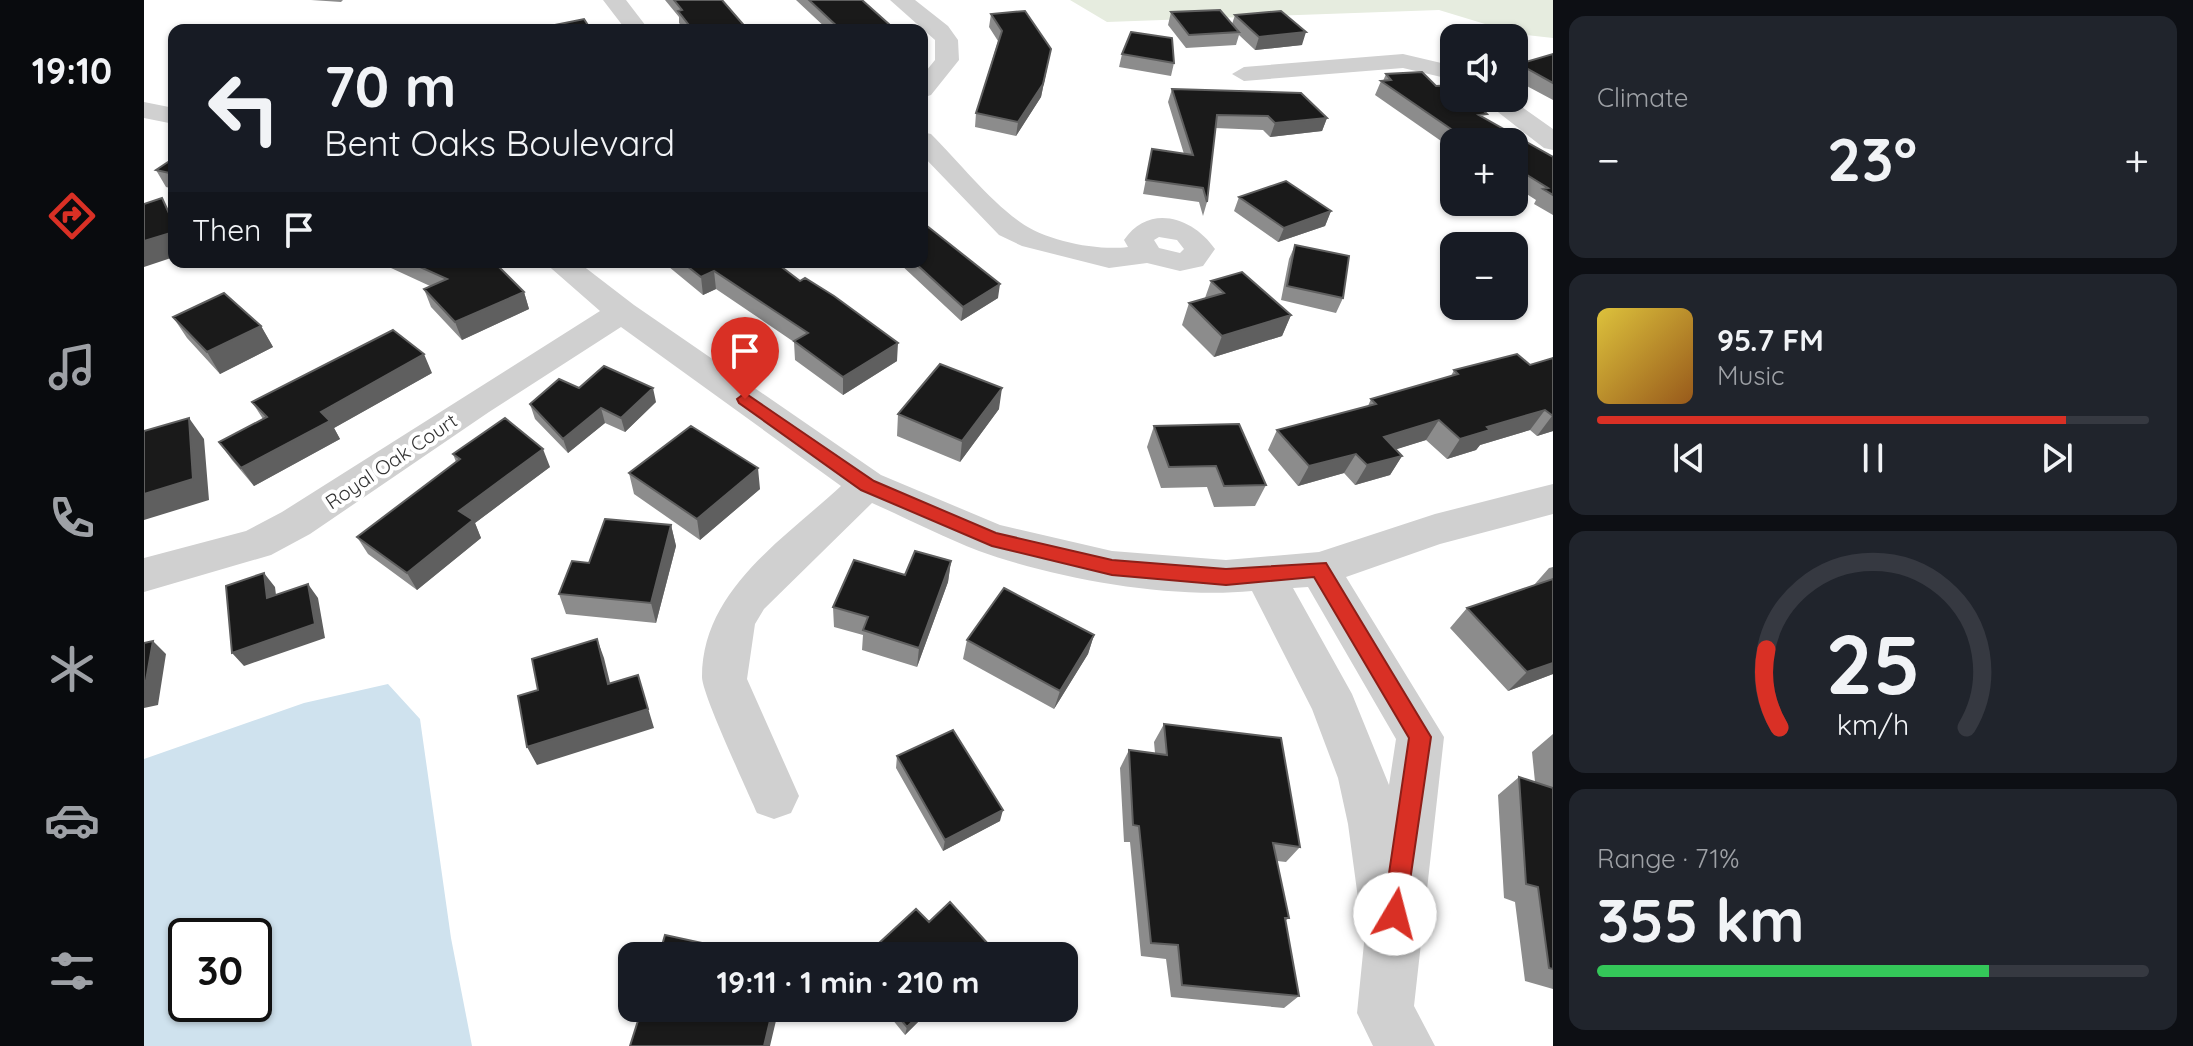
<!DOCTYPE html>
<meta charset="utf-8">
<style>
:root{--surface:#171b24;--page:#20242c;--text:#f1f3f6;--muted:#9ea1a6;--line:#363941;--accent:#d93025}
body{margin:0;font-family:Quicksand,sans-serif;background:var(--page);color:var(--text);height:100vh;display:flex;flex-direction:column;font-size:30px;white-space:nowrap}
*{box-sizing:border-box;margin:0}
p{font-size:26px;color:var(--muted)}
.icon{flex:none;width:44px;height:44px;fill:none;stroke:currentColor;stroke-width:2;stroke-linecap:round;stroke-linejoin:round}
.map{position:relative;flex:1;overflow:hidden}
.side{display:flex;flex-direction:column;gap:16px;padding:16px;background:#0d0f14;width:640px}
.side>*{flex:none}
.banner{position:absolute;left:24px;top:24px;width:760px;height:244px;border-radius:16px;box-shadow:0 2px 6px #0004;background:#171b24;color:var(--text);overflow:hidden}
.tools{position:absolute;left:1296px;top:24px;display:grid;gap:16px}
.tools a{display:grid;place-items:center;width:88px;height:88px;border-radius:16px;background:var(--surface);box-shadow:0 2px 6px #0004;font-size:40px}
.speed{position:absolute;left:24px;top:918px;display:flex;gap:16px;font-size:40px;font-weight:700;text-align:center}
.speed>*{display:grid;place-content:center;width:104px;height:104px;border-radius:50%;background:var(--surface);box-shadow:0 2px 6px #0004;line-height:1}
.speed .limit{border:4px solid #111;border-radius:12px;background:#fff;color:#111}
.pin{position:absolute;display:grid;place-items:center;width:68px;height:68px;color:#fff;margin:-82px -34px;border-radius:50% 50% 50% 0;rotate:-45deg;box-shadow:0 0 8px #0007}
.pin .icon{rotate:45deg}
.me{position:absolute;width:88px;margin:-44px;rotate:8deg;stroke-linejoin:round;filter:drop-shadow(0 0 6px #0008)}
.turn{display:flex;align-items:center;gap:28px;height:168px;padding:0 24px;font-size:36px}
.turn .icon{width:104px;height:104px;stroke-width:2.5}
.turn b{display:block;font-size:56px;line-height:68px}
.then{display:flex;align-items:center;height:76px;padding:0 24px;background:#0003;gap:16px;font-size:30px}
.big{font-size:60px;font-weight:700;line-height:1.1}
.side .widget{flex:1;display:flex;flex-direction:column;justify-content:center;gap:12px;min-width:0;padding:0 28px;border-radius:16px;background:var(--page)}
.side .dial{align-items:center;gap:0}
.dial svg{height:208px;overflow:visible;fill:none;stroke:var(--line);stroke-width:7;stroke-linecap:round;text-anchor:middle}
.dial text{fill:var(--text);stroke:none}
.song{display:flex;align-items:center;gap:24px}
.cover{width:96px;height:96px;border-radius:12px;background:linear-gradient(135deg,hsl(50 70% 55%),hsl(30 70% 35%))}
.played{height:8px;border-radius:4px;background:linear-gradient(90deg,var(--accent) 85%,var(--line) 85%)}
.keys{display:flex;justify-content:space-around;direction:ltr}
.heat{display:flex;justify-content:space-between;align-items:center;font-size:44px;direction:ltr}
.charge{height:12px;border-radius:6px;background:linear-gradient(90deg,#34c759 71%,var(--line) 0)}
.trip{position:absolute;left:474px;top:942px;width:460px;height:80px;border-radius:16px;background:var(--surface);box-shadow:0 2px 6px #0004;font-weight:700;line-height:80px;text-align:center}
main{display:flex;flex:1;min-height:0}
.dock{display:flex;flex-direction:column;width:144px;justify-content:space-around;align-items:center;background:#090b0e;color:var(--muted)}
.dock .icon{width:56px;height:56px}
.dock .active{color:var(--accent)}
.dock b{font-size:36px;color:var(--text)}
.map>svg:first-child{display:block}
</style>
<main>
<nav class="dock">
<b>19:10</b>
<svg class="icon active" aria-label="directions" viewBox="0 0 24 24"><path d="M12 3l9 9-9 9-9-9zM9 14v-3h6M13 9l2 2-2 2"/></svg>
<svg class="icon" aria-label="music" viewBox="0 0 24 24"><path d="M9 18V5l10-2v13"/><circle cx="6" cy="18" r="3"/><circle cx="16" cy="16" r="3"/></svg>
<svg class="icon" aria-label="phone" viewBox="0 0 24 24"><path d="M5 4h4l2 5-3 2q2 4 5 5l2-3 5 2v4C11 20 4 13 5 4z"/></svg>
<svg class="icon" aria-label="climate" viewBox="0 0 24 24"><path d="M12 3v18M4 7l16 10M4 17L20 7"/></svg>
<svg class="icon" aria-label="car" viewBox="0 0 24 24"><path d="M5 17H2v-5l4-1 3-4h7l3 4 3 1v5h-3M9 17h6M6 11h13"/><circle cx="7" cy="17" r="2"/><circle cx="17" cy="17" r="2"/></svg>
<svg class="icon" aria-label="filters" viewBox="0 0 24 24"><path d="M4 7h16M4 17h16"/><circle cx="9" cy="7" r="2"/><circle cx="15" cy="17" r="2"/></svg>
</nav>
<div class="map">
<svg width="1409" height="1046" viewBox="0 0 1409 1046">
<rect width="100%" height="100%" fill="#fff"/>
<!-- green -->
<path fill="#e6ecdf" d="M926,0h483v38l-35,-4 -79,-24 -332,12z"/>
<!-- water -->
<path fill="#cfe2ee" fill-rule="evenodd" d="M244,684l32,35 31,219 21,108h-328v-287l160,-56zM42,936h68v68h-68z"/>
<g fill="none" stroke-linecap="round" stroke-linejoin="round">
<!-- minor -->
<path fill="#d0d0d0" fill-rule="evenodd" d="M459,0h23l23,30h-23z
M746,0h25l33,26 10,14 1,20 -28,35 -9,3v-22l13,-16v-20z
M1259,54l51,12v14l-51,-12 -159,13 -12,-7 12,-7z
M1336,98h29l44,31v21l-9,-2z
M0,102l30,6v16l-30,-6z
M778,132l9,2c28,28 58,66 89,88 26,19 77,29 108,25l-4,-7c25,-37 69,-23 91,9l-12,17 -23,5 -33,-8 -38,5 -87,-22 -23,-11 -77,-80zM1015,237l18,3 7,9 -4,4 -21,-5 -5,-8z
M400,262h34l56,43 247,170 119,50 112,26 114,9 93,-8 116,-38 118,-30v30l-113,30 -94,33 98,160 -30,269 21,40h-62l-16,-33 7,-70 -16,-119 -10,-46 -26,-69 -60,-118c-82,8 -195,-12 -273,-40 -36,-14 -71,-32 -107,-48l-108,106 -9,15 -8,55 52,117 -8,17 -17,6 -17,-6c-10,-23 -55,-119 -55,-136 0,-87 82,-138 139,-191l-220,-159 -132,85 -179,122 -39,21 -127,37v-34l102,-27 36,-19 318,-201zM1164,587l88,152 -7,46 -37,-91 -59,-106z"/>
</g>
<!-- wall -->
<path fill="#8c8c8c" d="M167,0h32l-2,2z
M521,0h57l26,30h-63l-6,-7v-6z
M652,0h66l28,30h-62z
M1027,12l61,12 3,-9 67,30 -47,5 -16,-15 -3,10 -50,3 -18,-23z
M847,14l60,35 -10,48 -25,39 -41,-9 1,-14 22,-72 -9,-14z
M978,54l52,9 -3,13 -52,-9z
M1409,54v46l-39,-21v-6l5,-9z
M1242,74l50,12 48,32 69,39v58l-19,-11 2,-4 -22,-14v-44h-60v8l-79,-55 6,-14h2z
M1028,89l155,29 -5,13 -52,6 -7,-7 -48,-2 -8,74 -4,14 -4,-14 -56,-8 9,-45 32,5 -16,-52z
M30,158v31l-8,-2 -10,-17z
M1095,197l92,14 -6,15 -47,16 -44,-31z
M1151,245l48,53 -7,15 -55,-13 8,-41z
M234,262h116l30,30 5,17 -67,31 -31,-33 -7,-18 6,-3z
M519,262h112l122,99 -54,34 -48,-35 -1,-18 -78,-53 -13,6z
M748,262h30l76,36 -37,23 -62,-58 -3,2z
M1067,281l80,34 -9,21 -68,21 -32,-32 7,-22 16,-5z
M29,317l88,9 12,21 -53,27 -33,-36z
M1409,358v73l-16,5 -7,-6 -50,15 -4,5 -29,9 -21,-19 -30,9 6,7 -12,19 -35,10 -11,-12 -46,13 -30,-36 9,-20 91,-24 3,-7 80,-23 3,-6 76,-5z
M288,373l-98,55 6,11 -86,47 -22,-26 -13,-18 44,-23 -11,-17z
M512,402l-31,30 -20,-9 -37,30 -33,-34 -5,-15z
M855,409l-39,53 -63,-26 1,-22z
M1010,426l112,59 -11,21 -41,1 -7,-20 -46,1 -14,-41z
M309,454l97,13 -75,56 6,15 -64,52 -49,-36 -11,-17 99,-75z
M485,473l131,16 -60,51 -66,-46z
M527,525l5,21 -20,77 -90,-9 -7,-20z
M807,561l-3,21 -31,85 -55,-17 1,-15 -29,-8 -1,-20 72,-32z
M1409,567v107l-45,17 -58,-63 17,-20 67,-23 15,-17z
M950,635l-6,19 -34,55 -91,-50 4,-19z
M1020,724l136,123 -14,15 -9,-1 12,57 -4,3 14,75 -15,12 -113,-11 -5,-38 -25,-3 -11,-114h-6l-4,-74 9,-18 26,3 -1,-11z
M1409,734v255l-28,-8 -10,-79 -11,-4 -6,-103 21,-18 16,5 -3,-30z
M753,756l103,65 -57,30 -47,-83z
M739,1008h49l-27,27z"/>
<!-- shaded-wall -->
<path fill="#5f5f5f" d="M747,26l-1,4h-17z
M1162,32l-4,13 -47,5 4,-13z
M907,49l-10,48 -25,39 2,-14z
M1183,118l-5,13 -52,6 5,-14z
M1187,211l-6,15 -47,16 6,-14z
M30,232v25l-30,10v-26z
M570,271l2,18 -13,6 -2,-18z
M856,284l-2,14 -37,23 2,-14z
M380,292l5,17 -67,31 -7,-18z
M1147,315l-9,21 -68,21 8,-21z
M117,326l12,21 -53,27 -13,-22z
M754,343l-1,18 -54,34v-18z
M280,354l8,19 -98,55 6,11 -86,47 -13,-18 80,-56z
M509,388l3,14 -31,30 -4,-14z
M858,388l-3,21 -39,53 2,-21z
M457,408l4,15 -37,30 -5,-14z
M1401,410l-15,20 -50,15 -4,5 -29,9 13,-20 27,-12z
M1408,416h1v15l-16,5z
M45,418l15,21 5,61 -65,20v-26z
M1295,420l-13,20 -54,17 12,-20z
M399,449l7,18 -75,56 6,15 -64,52 -10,-17 52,-62z
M1212,454l-12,19 -46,13 11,-20z
M1258,456l-12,19 -35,10 12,-20z
M614,468l2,21 -60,51 -3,-21z
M527,525l5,21 -20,77 -5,-20z
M807,561l-3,21 -31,85 2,-19z
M120,573l11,14 3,24 -11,-13z
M164,584l10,14 7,40 -81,28 -12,-13z
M950,635l-6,19 -34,55 6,-18z
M453,639l7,19 11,45 -7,-19z
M9,641l13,13 -8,51 -14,3v-16z
M1409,663v11l-45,17 19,-19z
M494,675l16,53 -117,37 -10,-18z
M859,810l-3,11 -57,30 2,-11z
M845,945l-5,11h-6z
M629,1008h6l-9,38h-6z
M782,1008h6l-27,27 2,-8z"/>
<!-- building -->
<path fill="#1a1a1a" stroke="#5f5f5f" stroke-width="2" d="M530,0h48l26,30h-59l3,-1 -14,-18 4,-1z
M665,0h53l29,26 -18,4h-32z
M1076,10l19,22 -50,3 -18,-23z
M881,11l26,38 -8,35 -25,38 -42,-9 26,-82 -11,-17z
M1137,11l25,21 -47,5 -24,-22z
M440,19l7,11h-33l-3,-5z
M987,32l41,6 2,25 -52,-9z
M1409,54v29l-34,-19z
M1278,72l14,14 18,-1v13h16l17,16 -8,1 74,42v38l-10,-6 5,-1 -34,-21v-25h-44l-89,-61 10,-1 -5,-6z
M1028,89l129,4 26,25 -52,5 -7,-7 -51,-1 -10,87 -4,-14 -57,-8 6,-31 41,6z
M30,158v16l-18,-4z
M1142,181l45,30 -47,17 -45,-31z
M18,198l12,26v8l-30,9v-37z
M778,222l78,62 -37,23 -49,-45h8z
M1151,245l54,11 -6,42 -56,-12z
M265,262h85l30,30 -69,30 -31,-33 23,-10z
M538,262h93l25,19 5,-3 29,18 64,47 -55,34 -49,-36 14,-8 -94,-62 -13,6z
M1098,272l49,43 -69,21 -33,-33 35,-10 -13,-12z
M80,293l37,33 -54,26 -34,-35z
M249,330l31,24 -103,58 9,9 -89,47 -22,-26 48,-25 -15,-15z
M1373,354l13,11 23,-7v58l-8,-6 -58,17 3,3 -30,9 -21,-19 -55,17 18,19 -35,9 -11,-11 -47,12 -32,-36 99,-26 -5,-5 87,-25 -4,-4z
M796,364l62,24 -40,53 -64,-27z
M460,366l49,22 -32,30 -20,-10 -38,31 -33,-35 29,-25 20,9z
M45,418l4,61 -49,15v-63z
M361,418l38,31 -84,62 14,9 -66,53 -50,-36 103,-78 -7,-5z
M1095,424l27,61 -42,1 -8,-20 -47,1 -15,-41z
M547,426l67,42 -61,51 -68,-46z
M461,519l66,6 -20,78 -92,-9 13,-33 17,2z
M771,551l36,10 -32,87 -56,-18 5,-13 -35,-10 21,-47 51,15z
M120,573l3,25 41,-14 7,40 -83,29 -6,-67z
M1409,579v84l-26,9 -60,-64z
M860,588l90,47 -34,56 -93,-51z
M453,639l11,45 30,-9 10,34 -121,38 -9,-51 20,-6 -6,-31z
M9,641l-9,51v-49z
M1020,724l117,14 19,109 -27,-4 16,75h-4l14,78 -117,-11 -4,-40 -27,-2 -12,-117 -6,-1 -4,-75 38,5z
M809,730l50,80 -58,30 -48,-84z
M1375,777l34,11v181l-4,-1 -11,-81 -12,-3z
M806,902l39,43 -11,11h-113l51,-47 13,13z
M521,935l97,21h-103z
M498,1008h131l-9,38h-134z
M747,1008h35l-19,19z"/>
<!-- route -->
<path fill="#d93025" stroke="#8d1f18" stroke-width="2" d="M601,393l129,88 122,52 116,27 114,9 100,-6 105,174 -27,185 -9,4 -8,-4 -4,-8 26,-176 -95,-161 -88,8 -114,-10 -120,-29 -131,-56 -122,-87 -2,-4z"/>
<g text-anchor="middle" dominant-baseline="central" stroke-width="8" stroke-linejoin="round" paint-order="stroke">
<!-- street labels -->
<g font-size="20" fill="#333" stroke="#fff">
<text transform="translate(247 461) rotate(-34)">Royal Oak Court</text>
</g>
</g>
</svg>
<div class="tools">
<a><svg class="icon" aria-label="sound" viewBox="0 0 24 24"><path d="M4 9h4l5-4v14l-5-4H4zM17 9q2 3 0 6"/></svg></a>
<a>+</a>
<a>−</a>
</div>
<div class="speed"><div class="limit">30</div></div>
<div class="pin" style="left:601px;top:399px;background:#d93025"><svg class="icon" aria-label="arrive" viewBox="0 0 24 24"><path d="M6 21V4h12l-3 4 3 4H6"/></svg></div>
<svg class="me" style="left:1251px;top:914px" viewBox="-20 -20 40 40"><circle r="19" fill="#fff"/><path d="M0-13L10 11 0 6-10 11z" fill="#d93025"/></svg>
<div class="trip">19:11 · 1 min · 210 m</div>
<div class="banner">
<div class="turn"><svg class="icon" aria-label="left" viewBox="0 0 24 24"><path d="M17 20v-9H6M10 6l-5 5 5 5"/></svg><div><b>70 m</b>Bent Oaks Boulevard</div></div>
<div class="then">Then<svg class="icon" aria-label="arrive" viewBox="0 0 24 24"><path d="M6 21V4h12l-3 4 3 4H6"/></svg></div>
</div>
</div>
<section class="side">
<div class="widget"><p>Climate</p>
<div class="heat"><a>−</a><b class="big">23°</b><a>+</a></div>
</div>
<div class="widget">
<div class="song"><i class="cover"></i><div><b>95.7 FM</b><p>Music</p></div></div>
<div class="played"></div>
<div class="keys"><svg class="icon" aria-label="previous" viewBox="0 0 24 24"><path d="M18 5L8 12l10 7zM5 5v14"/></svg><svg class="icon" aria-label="pause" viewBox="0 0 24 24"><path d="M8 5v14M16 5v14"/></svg><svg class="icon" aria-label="next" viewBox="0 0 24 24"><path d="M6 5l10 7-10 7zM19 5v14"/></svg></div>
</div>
<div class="widget dial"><svg viewBox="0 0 100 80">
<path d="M14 69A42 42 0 1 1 86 69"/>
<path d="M14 69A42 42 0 0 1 9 39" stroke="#d93025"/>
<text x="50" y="56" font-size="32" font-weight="700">25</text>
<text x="50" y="72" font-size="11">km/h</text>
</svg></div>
<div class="widget"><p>Range · 71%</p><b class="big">355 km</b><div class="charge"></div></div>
</section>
</main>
